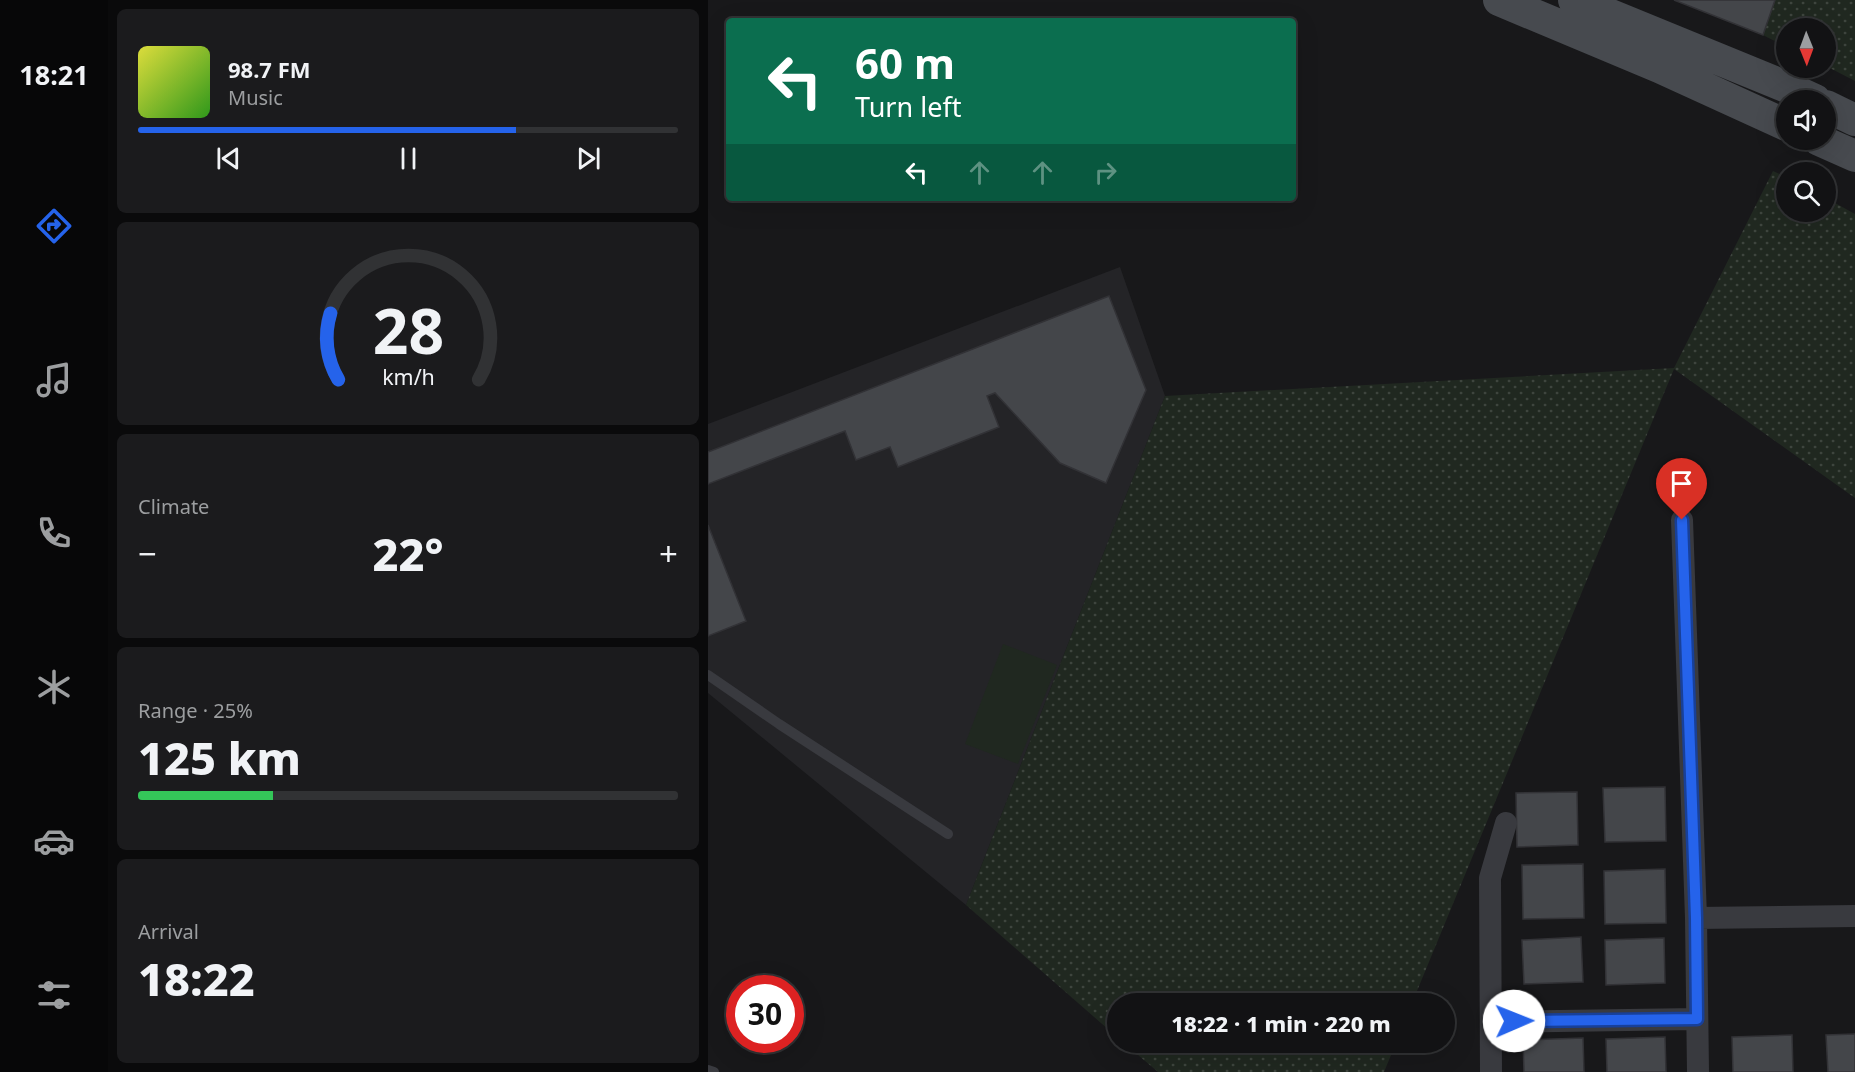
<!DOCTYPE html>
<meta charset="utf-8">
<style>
:root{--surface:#121214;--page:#1b1b1d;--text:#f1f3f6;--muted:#9c9ea0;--line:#313234;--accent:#2563eb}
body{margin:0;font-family:"Noto Sans",sans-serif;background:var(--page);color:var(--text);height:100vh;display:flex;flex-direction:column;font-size:22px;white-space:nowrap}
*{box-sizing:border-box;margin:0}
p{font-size:20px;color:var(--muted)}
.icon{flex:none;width:33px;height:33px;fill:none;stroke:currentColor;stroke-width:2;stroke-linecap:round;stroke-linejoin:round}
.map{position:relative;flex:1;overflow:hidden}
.side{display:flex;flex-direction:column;gap:9px;padding:9px;background:#0a0a0b;width:600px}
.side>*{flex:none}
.guide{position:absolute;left:18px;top:18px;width:570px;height:183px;border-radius:6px;box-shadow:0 6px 24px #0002,0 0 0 2px var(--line);background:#0b6e4f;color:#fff;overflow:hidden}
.needle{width:39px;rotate:179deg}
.controls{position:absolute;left:1068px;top:18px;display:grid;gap:12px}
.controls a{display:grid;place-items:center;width:60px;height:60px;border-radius:50%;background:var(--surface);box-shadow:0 6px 24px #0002,0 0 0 2px var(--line);font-size:30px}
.speed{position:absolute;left:18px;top:975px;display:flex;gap:12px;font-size:30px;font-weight:700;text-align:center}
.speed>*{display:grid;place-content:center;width:78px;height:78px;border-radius:50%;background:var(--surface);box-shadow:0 6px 24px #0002,0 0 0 2px var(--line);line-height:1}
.speed .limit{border:9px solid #d22;background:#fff;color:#111}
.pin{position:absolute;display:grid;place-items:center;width:51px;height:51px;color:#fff;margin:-62px -26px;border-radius:50% 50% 50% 0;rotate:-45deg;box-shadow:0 0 6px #0007}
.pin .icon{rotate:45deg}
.me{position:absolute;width:66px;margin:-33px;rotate:89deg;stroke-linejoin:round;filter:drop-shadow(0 0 4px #0008)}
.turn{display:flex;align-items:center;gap:21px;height:126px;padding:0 30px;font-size:27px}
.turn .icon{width:78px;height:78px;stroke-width:2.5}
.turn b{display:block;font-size:42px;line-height:51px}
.lanes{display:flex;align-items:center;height:57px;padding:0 30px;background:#0003;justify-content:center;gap:30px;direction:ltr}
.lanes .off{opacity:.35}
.big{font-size:45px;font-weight:800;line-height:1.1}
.side .widget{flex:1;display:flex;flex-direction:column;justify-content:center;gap:9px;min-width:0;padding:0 21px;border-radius:9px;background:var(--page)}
.side .dial{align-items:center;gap:0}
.dial svg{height:156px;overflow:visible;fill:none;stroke:var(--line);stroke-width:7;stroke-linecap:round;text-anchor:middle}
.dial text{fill:var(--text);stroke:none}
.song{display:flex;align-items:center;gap:18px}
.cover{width:72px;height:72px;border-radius:9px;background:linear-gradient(135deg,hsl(60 70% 55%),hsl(110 70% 35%))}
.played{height:6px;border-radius:3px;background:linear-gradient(90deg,var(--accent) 70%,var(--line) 70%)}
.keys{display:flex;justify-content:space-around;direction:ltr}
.heat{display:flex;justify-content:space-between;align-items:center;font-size:33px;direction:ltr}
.charge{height:9px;border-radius:4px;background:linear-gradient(90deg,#34c759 25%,var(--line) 0)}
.trip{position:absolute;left:399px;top:993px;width:348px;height:60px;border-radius:30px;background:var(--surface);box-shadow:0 6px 24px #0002,0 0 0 2px var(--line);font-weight:800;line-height:60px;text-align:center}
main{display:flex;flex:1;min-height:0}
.tab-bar{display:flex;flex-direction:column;width:108px;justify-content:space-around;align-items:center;background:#070708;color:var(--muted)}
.tab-bar .icon{width:42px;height:42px}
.tab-bar .active{color:var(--accent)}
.tab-bar b{font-size:27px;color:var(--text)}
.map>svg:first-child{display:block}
</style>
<main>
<nav class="tab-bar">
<b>18:21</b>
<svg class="icon active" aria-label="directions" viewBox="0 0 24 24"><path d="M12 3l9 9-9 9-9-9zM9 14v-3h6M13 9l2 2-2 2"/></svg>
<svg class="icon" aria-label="music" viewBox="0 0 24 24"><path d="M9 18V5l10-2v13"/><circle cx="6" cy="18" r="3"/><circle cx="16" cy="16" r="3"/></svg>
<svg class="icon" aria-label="phone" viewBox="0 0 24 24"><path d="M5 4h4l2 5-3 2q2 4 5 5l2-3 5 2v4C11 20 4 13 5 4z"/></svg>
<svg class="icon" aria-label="climate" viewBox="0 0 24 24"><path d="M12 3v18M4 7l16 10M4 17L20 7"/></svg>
<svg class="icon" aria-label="car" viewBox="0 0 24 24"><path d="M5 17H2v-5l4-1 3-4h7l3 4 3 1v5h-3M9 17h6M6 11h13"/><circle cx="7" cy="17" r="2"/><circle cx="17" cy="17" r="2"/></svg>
<svg class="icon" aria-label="filters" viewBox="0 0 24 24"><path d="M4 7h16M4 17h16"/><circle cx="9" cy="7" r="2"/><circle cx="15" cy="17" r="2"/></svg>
</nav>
<section class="side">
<div class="widget">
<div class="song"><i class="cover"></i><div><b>98.7 FM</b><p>Music</p></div></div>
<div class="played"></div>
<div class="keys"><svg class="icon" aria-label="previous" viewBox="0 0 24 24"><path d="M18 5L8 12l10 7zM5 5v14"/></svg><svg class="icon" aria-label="pause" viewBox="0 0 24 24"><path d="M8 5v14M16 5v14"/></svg><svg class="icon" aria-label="next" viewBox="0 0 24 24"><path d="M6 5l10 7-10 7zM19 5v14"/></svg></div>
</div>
<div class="widget dial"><svg viewBox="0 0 100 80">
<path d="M14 69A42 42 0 1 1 86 69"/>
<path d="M14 69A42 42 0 0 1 10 35" stroke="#2563eb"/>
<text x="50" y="56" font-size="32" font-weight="700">28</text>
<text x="50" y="72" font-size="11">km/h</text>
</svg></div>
<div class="widget"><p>Climate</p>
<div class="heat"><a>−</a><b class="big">22°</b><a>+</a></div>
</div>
<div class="widget"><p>Range · 25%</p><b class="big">125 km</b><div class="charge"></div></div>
<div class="widget"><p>Arrival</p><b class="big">18:22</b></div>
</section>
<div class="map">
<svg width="1147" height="1072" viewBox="0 0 1147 1072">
<defs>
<pattern id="green-dots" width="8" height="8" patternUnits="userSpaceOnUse" patternTransform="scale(1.5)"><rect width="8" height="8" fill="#202820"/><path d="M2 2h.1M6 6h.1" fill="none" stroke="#3e453e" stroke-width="1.8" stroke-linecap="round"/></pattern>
</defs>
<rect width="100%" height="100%" fill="#18181a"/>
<!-- built -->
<path fill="#242427" d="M412,267l45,129 -199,509 -258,-212v-269z"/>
<!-- green -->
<path fill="url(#green-dots)" d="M1067,0h80v81l-29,-15v-38h-40v19l-23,-12z
M1065,171l13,6v35h40v-14l29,16v284l-181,-129 -262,634 -294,1 -1,33 -151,-132 199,-509 509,-28z
M416,1043h272l-12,29h-226z"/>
<!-- pitch -->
<path fill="#202820" d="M295,644l54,21 -39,99 -53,-20z"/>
<!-- building -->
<path fill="#44464a" stroke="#323236" stroke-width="1.5" d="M966,0h101l-12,35z
M401,296l37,94 -40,93 -46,-20 -65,-70 -8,3 12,31 -101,40 -8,-20 -34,13 -11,-29 -137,53v-32z
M0,525l38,96 -38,15z
M957,787l1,54 -61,1 -2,-54z
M869,792l1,53 -61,2 -1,-54z
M875,864l1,54 -61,1 -1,-54z
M957,869l1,54 -61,1 -1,-53z
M873,937l2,45 -59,2 -2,-44z
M956,938l1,45 -59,2 -1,-45z
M1147,1034v38h-27l-2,-37z
M1084,1035l1,37h-60l-1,-35z
M957,1037l1,35h-59l-1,-33z
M875,1038l1,34h-60l-1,-32z"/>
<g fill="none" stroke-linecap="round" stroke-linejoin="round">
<!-- lane -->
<path stroke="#393a3f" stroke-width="10" d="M0,675l71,49 169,110
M0,1070l6,2"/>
<!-- street -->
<path stroke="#393a3f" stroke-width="22" d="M974,520l14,398 2,154
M988,918l159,-2
M783,1022l206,-3
M783,1072l-1,-194 16,-55"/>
<!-- secondary -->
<path stroke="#474a4f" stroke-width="32" d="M791,0l160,67 127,58
M866,0l215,88 26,12
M1118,106l29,14
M1111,140l36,16"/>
</g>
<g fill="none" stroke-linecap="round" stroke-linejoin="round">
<defs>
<path id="route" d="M806,1021l183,-2 -1,-101 -14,-398"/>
</defs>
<!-- route casing -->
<use href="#route" stroke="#184099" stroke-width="15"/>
<!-- route -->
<use href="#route" stroke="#2563eb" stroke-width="10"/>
</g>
</svg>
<div class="controls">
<a><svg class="needle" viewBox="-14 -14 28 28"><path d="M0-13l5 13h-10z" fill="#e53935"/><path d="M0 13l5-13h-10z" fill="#9c9ea0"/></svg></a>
<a><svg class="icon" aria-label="sound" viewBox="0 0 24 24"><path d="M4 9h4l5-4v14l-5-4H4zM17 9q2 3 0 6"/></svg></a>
<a><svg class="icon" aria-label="search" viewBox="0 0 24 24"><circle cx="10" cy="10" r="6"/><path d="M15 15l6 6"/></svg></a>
</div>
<div class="speed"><div class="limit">30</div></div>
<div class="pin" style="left:974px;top:520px;background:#d93025"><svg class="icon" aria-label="arrive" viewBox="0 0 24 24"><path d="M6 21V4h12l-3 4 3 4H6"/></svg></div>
<svg class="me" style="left:806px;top:1021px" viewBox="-20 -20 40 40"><circle r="19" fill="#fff"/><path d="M0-13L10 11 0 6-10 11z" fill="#2563eb"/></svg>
<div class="trip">18:22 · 1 min · 220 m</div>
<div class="guide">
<div class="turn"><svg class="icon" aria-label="left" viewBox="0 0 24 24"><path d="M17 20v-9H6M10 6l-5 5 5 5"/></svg><div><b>60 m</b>Turn left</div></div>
<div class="lanes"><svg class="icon" aria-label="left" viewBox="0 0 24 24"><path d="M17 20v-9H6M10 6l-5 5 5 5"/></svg><svg class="icon off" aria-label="ahead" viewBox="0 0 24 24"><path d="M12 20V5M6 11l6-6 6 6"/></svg><svg class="icon off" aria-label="ahead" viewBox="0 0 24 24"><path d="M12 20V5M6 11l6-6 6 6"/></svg><svg class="icon off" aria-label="right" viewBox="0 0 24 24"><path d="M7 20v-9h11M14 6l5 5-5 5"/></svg></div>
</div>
</div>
</main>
